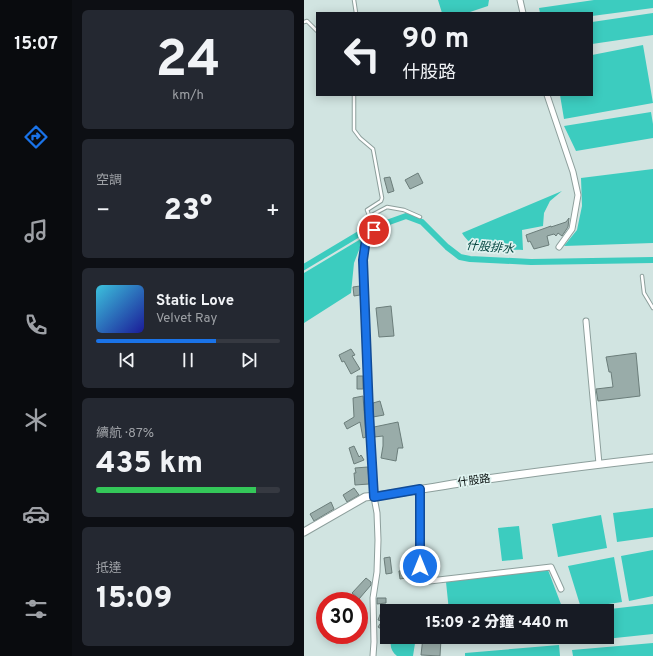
<!DOCTYPE html>
<html lang="zh-TW">
<meta charset="utf-8">
<style>
:root{--surface:#171b24;--page:#242831;--text:#f1f3f6;--muted:#9ea1a6;--line:#363941;--accent:#1a73e8}
body{margin:0;font-family:Overpass,"Noto Sans TC",sans-serif;background:var(--page);color:var(--text);height:100vh;display:flex;flex-direction:column;font-size:15px;white-space:nowrap}
*{box-sizing:border-box;margin:0}
p{font-size:13px;color:var(--muted)}
.icon{flex:none;width:22px;height:22px;fill:none;stroke:currentColor;stroke-width:2;stroke-linecap:round;stroke-linejoin:round}
.map{position:relative;flex:1;overflow:hidden}
.details{display:flex;flex-direction:column;gap:10px;padding:10px;background:#0d0f14;width:232px}
.details>*{flex:none}
.top-card{position:absolute;left:12px;top:12px;width:277px;height:84px;border-radius:0px;box-shadow:0 2px 10px #0003;background:#171b24;color:var(--text);overflow:hidden}
.speed{position:absolute;left:12px;top:592px;display:flex;gap:8px;font-size:20px;font-weight:700;text-align:center}
.speed>*{display:grid;place-content:center;width:52px;height:52px;border-radius:50%;background:var(--surface);box-shadow:0 2px 10px #0003;line-height:1}
.speed .limit{border:6px solid #d22;background:#fff;color:#111}
.pin{position:absolute;display:grid;place-items:center;width:34px;height:34px;color:#fff;margin:-17px;border:2px solid #fff;border-radius:50%;box-shadow:0 1px 4px #0007}
.me{position:absolute;width:44px;margin:-22px;rotate:0deg;stroke-linejoin:round;filter:drop-shadow(0 0 3px #0008)}
.turn{display:flex;align-items:center;gap:14px;height:84px;padding:0 20px;font-size:18px}
.turn .icon{width:52px;height:52px;stroke-width:2.5}
.turn b{display:block;font-size:28px;line-height:34px}
.big{font-size:30px;font-weight:800;line-height:1.1}
.details .card{flex:1;display:flex;flex-direction:column;justify-content:center;gap:6px;min-width:0;padding:0 14px;border-radius:6px;background:var(--page)}
.details .dial{align-items:center;gap:0}
.dial b{font-size:52px;line-height:1}
.song{display:flex;align-items:center;gap:12px}
.cover{width:48px;height:48px;border-radius:6px;background:linear-gradient(135deg,hsl(190 70% 55%),hsl(240 70% 35%))}
.played{height:4px;border-radius:2px;background:linear-gradient(90deg,var(--accent) 65%,var(--line) 65%)}
.keys{display:flex;justify-content:space-around;direction:ltr}
.heat{display:flex;justify-content:space-between;align-items:center;font-size:22px;direction:ltr}
.charge{height:6px;border-radius:3px;background:linear-gradient(90deg,#34c759 87%,var(--line) 0)}
.trip{position:absolute;left:76px;top:604px;width:234px;height:40px;border-radius:0px;background:var(--surface);box-shadow:0 2px 10px #0003;font-weight:800;line-height:40px;text-align:center}
main{display:flex;flex:1;min-height:0}
.dock{display:flex;flex-direction:column;width:72px;justify-content:space-around;align-items:center;background:#090b0e;color:var(--muted)}
.dock .icon{width:28px;height:28px}
.dock .current{color:var(--accent)}
.dock b{font-size:18px;color:var(--text)}
.map>svg:first-child{display:block}
</style>
<main>
<nav class="dock">
<b>15:07</b>
<svg class="icon current" aria-label="directions" viewBox="0 0 24 24"><path d="M12 3l9 9-9 9-9-9zM9 14v-3h6M13 9l2 2-2 2"/></svg>
<svg class="icon" aria-label="music" viewBox="0 0 24 24"><path d="M9 18V5l10-2v13"/><circle cx="6" cy="18" r="3"/><circle cx="16" cy="16" r="3"/></svg>
<svg class="icon" aria-label="phone" viewBox="0 0 24 24"><path d="M5 4h4l2 5-3 2q2 4 5 5l2-3 5 2v4C11 20 4 13 5 4z"/></svg>
<svg class="icon" aria-label="climate" viewBox="0 0 24 24"><path d="M12 3v18M4 7l16 10M4 17L20 7"/></svg>
<svg class="icon" aria-label="car" viewBox="0 0 24 24"><path d="M5 17H2v-5l4-1 3-4h7l3 4 3 1v5h-3M9 17h6M6 11h13"/><circle cx="7" cy="17" r="2"/><circle cx="17" cy="17" r="2"/></svg>
<svg class="icon" aria-label="filters" viewBox="0 0 24 24"><path d="M4 7h16M4 17h16"/><circle cx="9" cy="7" r="2"/><circle cx="15" cy="17" r="2"/></svg>
</nav>
<section class="details">
<div class="card dial"><b>24</b><p>km/h</p></div>
<div class="card"><p>空調</p>
<div class="heat"><a>−</a><b class="big">23°</b><a>+</a></div>
</div>
<div class="card">
<div class="song"><i class="cover"></i><div><b>Static Love</b><p>Velvet Ray</p></div></div>
<div class="played"></div>
<div class="keys"><svg class="icon" aria-label="previous" viewBox="0 0 24 24"><path d="M18 5L8 12l10 7zM5 5v14"/></svg><svg class="icon" aria-label="pause" viewBox="0 0 24 24"><path d="M8 5v14M16 5v14"/></svg><svg class="icon" aria-label="next" viewBox="0 0 24 24"><path d="M6 5l10 7-10 7zM19 5v14"/></svg></div>
</div>
<div class="card"><p>續航 · 87%</p><b class="big">435 km</b><div class="charge"></div></div>
<div class="card"><p>抵達</p><b class="big">15:09</b></div>
</section>
<div class="map">
<svg width="349" height="656" viewBox="0 0 349 656">
<rect width="100%" height="100%" fill="#d1e4e1"/>
<!-- water -->
<path fill="#3cccbf" d="M134,0h51l-1,6 -21,7h-25z
M290,0h59v8l-61,8v-3h-52l-1,-5z
M349,13v22l-61,9v-22z
M339,45l10,58 -89,16 -4,-24h32v-40z
M347,112l2,12v14l-77,13 -12,-25z
M349,169v74l-89,3 13,-16 5,-24 -1,-28z
M258,191l-12,10 -6,12 -1,13 -21,4 1,20c-22,-1 -48,5 -61,-17z
M60,237l-10,26 -3,30 -47,30v-50z
M349,508v29l-36,5 -4,-29z
M297,515l6,33 -49,9 -6,-33z
M215,526l4,33 -21,2 -4,-33z
M349,550v46l-24,5 -8,-45z
M310,557l8,45 -41,6 -13,-42z
M244,570l14,37 -2,4h-111l-3,-29z
M349,604v30l-76,8 -1,-5h31v-26h-14z
M88,637h24l-3,19h-16c-6,-5 -8,-11 -5,-19z
M148,637h36l-35,4z
M349,643v13h-80l-1,-6z
M255,645l1,11h-95v-3z"/>
<g fill="none" stroke-linecap="round" stroke-linejoin="round">
<!-- canal -->
<path stroke="#3cccbf" stroke-width="6" d="M0,267l60,-36 42,-15 16,6 25,25 13,10 10,2 61,3 122,-2"/>
</g>
<!-- building -->
<path fill="#99aca9" stroke="#6b7d7a" d="M114,173l5,10 -13,6 -5,-9z
M86,177l4,14 -6,2 -4,-15z
M265,218l-1,9 -6,9 -4,-3 -2,3 -2,-2 -7,2 2,9 -15,4 -4,-8 -2,1 -2,-7 25,-9v1l15,-5z
M56,286v9l-6,1 -1,-9z
M87,306l3,30 -15,1 -3,-29z
M47,349l4,6 -3,1 8,13 -9,5 -7,-13 -2,1 -3,-7z
M332,353l4,43 -42,5 -2,-12 17,-2 -2,-15h-2l-3,-15z
M53,376h6v13h-6z
M59,396l3,41 -3,1 -3,-16 -13,7 -3,-6 10,-6 -1,-19z
M76,401l4,14 -11,2v-14z
M94,422l5,26h-5l-2,13 -15,-3 2,-12v-10l-9,1v-10z
M50,446l5,11 2,-2 3,5 -10,4 -5,-16z
M64,467l1,17 -14,1 -1,-12h2l-1,-5z
M50,488l5,7 -12,7 -4,-7z
M27,502l3,7 -20,12 -4,-7z
M86,557l2,16 -6,1 -2,-16z
M112,568l1,8 -17,3 -1,-8z
M62,578l5,4v3l-12,14 -7,-6z
M73,598h9v5l-9,1z
M77,612l6,2v10l-4,6 -5,-3 4,-6 -4,-1z
M119,637l18,2 -1,17 -19,-1z"/>
<g fill="none" stroke-linecap="round" stroke-linejoin="round">
<defs>
<path id="lane" d="M50,0l2,13
M0,22l3,-1 10,10
M50,95v35l6,8 13,11 9,49 -1,3 -14,9 4,10
M66,216l17,-9 17,3 16,7
M338,276l2,17 9,15"/>
<path id="street" d="M216,0l3,13
M243,95l26,77 5,23 -6,34 -13,18
M67,220l3,10 -7,9 -4,21 6,152 5,85 3,16 1,27 -1,32 -4,26 1,44 -1,14
M282,321l13,143
M116,489l1,93 130,-15 10,22"/>
<path id="secondary" d="M0,532l61,-35c34,-3 68,-10 101,-15 63,-9 125,-17 187,-24"/>
</defs>
<!-- lane casing -->
<use href="#lane" stroke="#8d9f9c" stroke-width="4.5"/>
<!-- street casing -->
<use href="#street" stroke="#8d9f9c" stroke-width="7"/>
<!-- secondary casing -->
<use href="#secondary" stroke="#8d9f9c" stroke-width="9"/>
<!-- lane -->
<use href="#lane" stroke="#fff" stroke-width="2.5"/>
<!-- street -->
<use href="#street" stroke="#fff" stroke-width="5"/>
<!-- secondary -->
<use href="#secondary" stroke="#fff" stroke-width="7"/>
</g>
<g fill="none" stroke-linecap="round" stroke-linejoin="round">
<defs>
<path id="route" d="M70,230l-8,9 -3,21 6,152 5,85 46,-8v77"/>
</defs>
<!-- route casing -->
<use href="#route" stroke="#114b97" stroke-width="10"/>
<!-- route -->
<use href="#route" stroke="#1a73e8" stroke-width="7"/>
</g>
<g text-anchor="middle" dominant-baseline="central" stroke-width="3.5" stroke-linejoin="round" paint-order="stroke">
<!-- street labels -->
<g font-size="11" fill="#0a1110" stroke="#def2ef">
<text transform="translate(170 481) rotate(-8)">什股路</text>
</g>
<!-- water labels -->
<g font-size="12" font-style="italic" fill="#064741" stroke="#def2ef">
<text transform="translate(186 248) rotate(5)">什股排水</text>
</g>
</g>
</svg>
<div class="speed"><div class="limit">30</div></div>
<div class="pin" style="left:70px;top:230px;background:#d93025"><svg class="icon" aria-label="arrive" viewBox="0 0 24 24"><path d="M6 21V4h12l-3 4 3 4H6"/></svg></div>
<svg class="me" style="left:116px;top:566px" viewBox="-20 -20 40 40"><circle r="17" fill="#1a73e8" stroke="#fff" stroke-width="3"/><path d="M0-11L8 9 0 5-8 9z" fill="#fff"/></svg>
<div class="trip">15:09 · 2 分鐘 · 440 m</div>
<div class="top-card">
<div class="turn"><svg class="icon" aria-label="left" viewBox="0 0 24 24"><path d="M17 20v-9H6M10 6l-5 5 5 5"/></svg><div><b>90 m</b>什股路</div></div>
</div>
</div>
</main>
